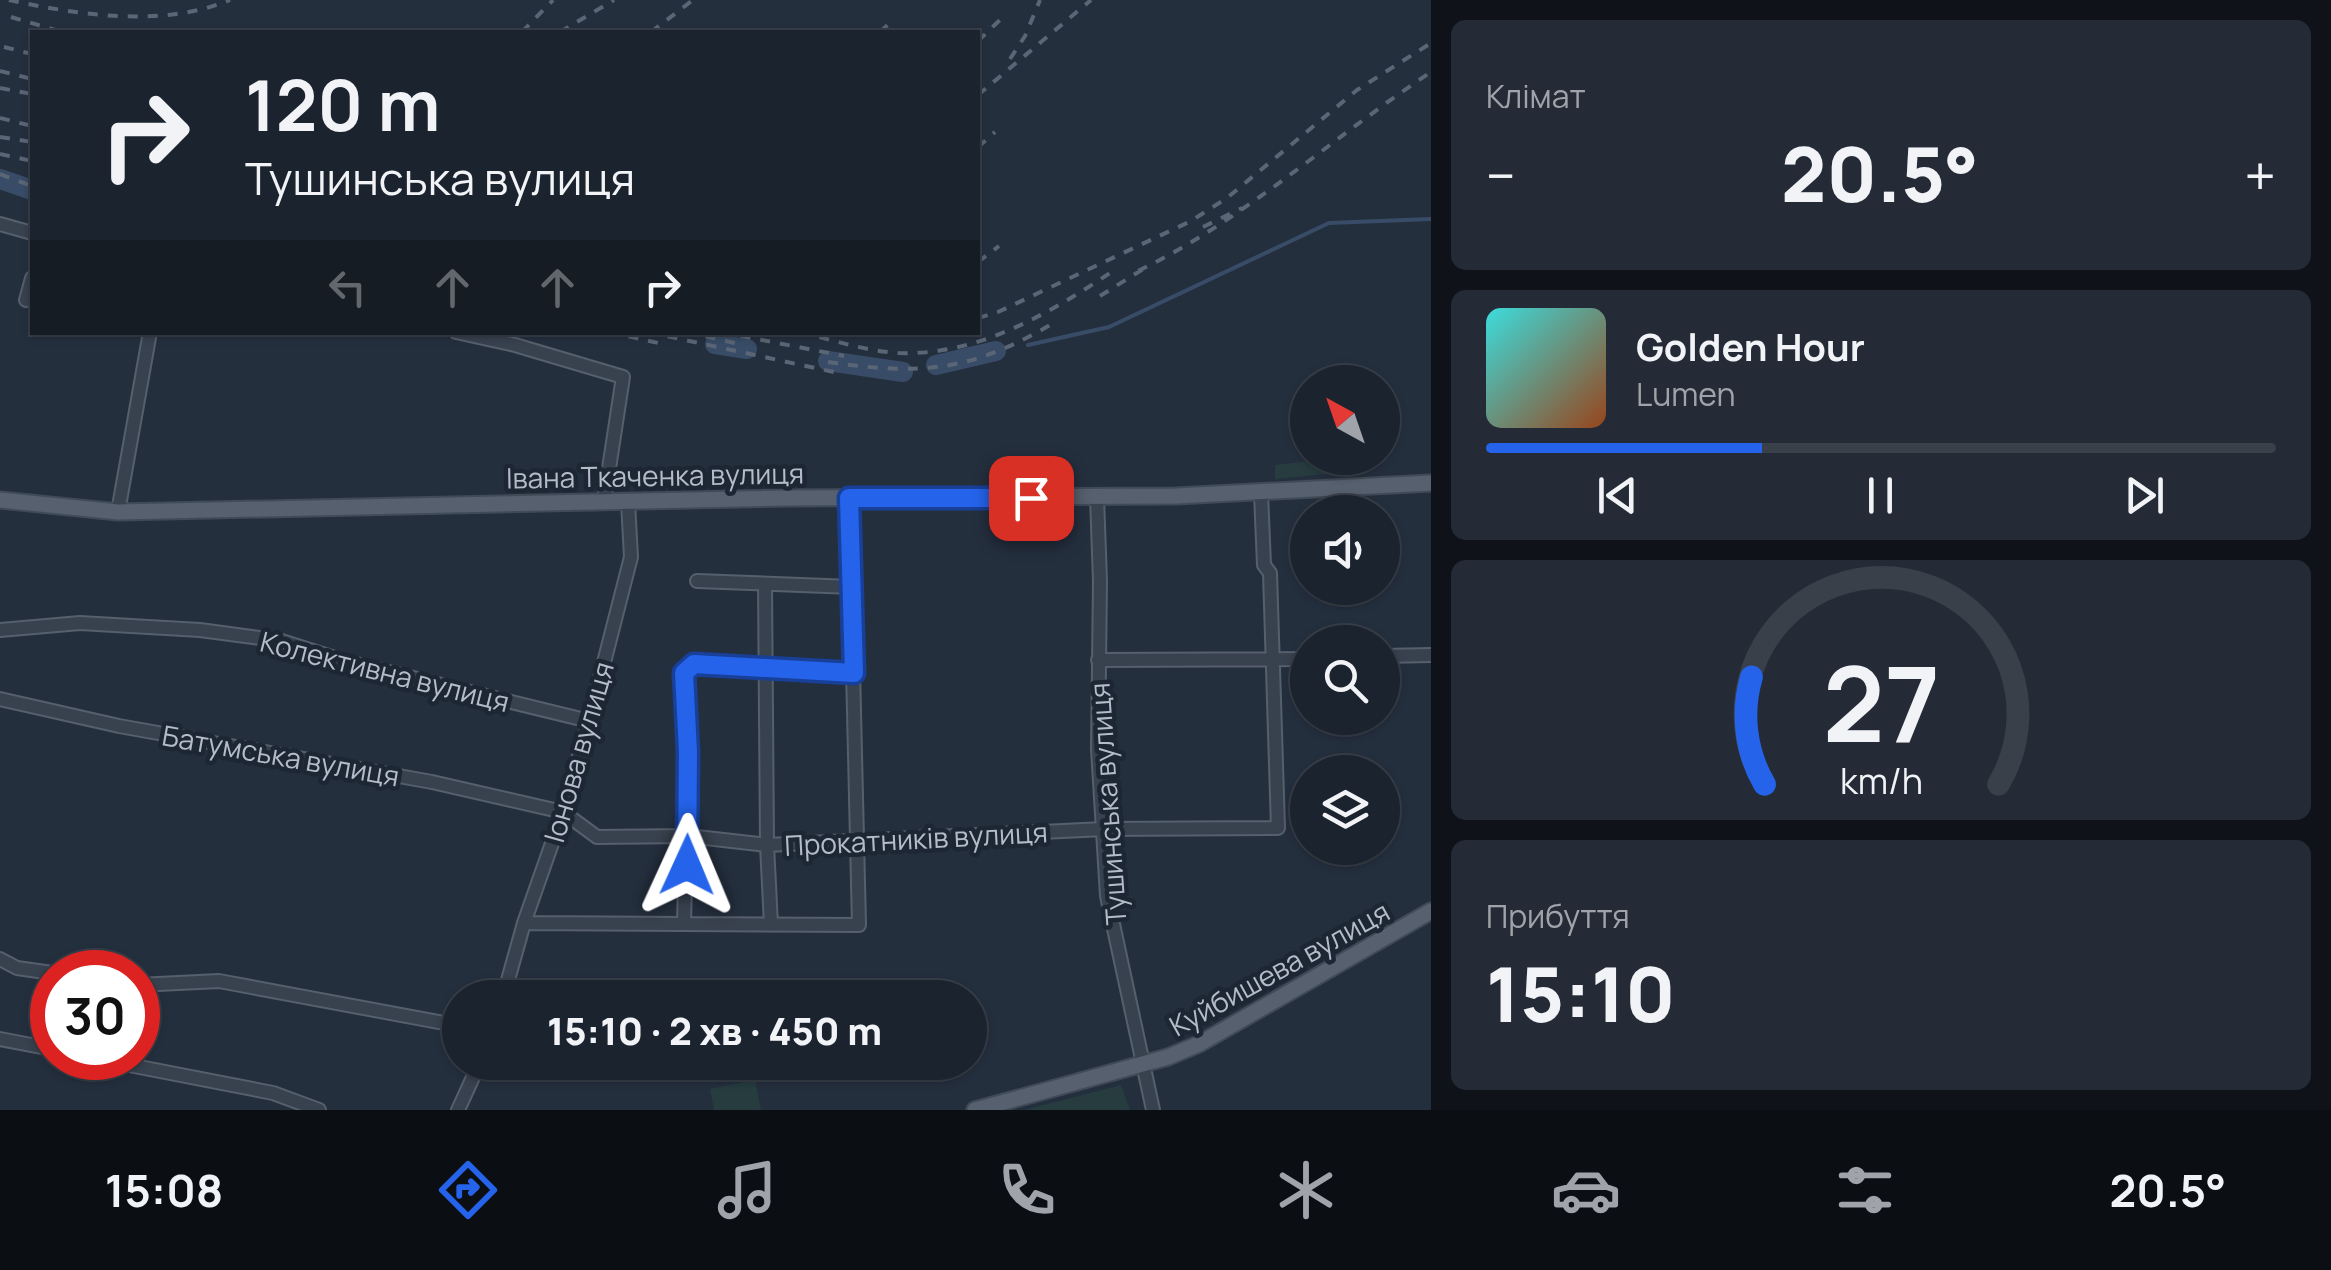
<!DOCTYPE html>
<html lang="uk">
<meta charset="utf-8">
<style>
:root{--surface:#1b232e;--page:#242b36;--text:#f1f3f6;--muted:#a0a4aa;--line:#39404a;--accent:#2563eb}
body{margin:0;font-family:Manrope,sans-serif;background:var(--page);color:var(--text);height:100vh;display:flex;flex-direction:column;font-size:38px;white-space:nowrap}
*{box-sizing:border-box;margin:0}
p{font-size:32px;color:var(--muted)}
.icon{flex:none;width:55px;height:55px;fill:none;stroke:currentColor;stroke-width:2;stroke-linecap:round;stroke-linejoin:round}
.map{position:relative;flex:1;overflow:hidden}
.side{display:flex;flex-direction:column;gap:20px;padding:20px;background:#0f1319;width:900px}
.side>*{flex:none}
.guide{position:absolute;left:30px;top:30px;width:950px;height:305px;border-radius:0px;box-shadow:0 2px 8px #0004,0 0 0 2px var(--line);background:#1b232e;color:var(--text);overflow:hidden}
.needle{width:65px;rotate:320deg}
.fabs{position:absolute;left:1290px;top:365px;display:grid;gap:20px}
.fabs a{display:grid;place-items:center;width:110px;height:110px;border-radius:50%;background:var(--surface);box-shadow:0 2px 8px #0004,0 0 0 2px var(--line);font-size:50px}
.speed{position:absolute;left:30px;top:950px;display:flex;gap:20px;font-size:50px;font-weight:700;text-align:center}
.speed>*{display:grid;place-content:center;width:130px;height:130px;border-radius:50%;background:var(--surface);box-shadow:0 2px 8px #0004,0 0 0 2px var(--line);line-height:1}
.speed .limit{border:15px solid #d22;background:#fff;color:#111}
.pin{position:absolute;display:grid;place-items:center;width:85px;height:85px;color:#fff;margin:-42px;border-radius:20px;box-shadow:0 5px 15px #0006}
.me{position:absolute;width:110px;margin:-55px;rotate:1deg;stroke-linejoin:round;filter:drop-shadow(0 0 8px #0008)}
.turn{display:flex;align-items:center;gap:35px;height:210px;padding:0 50px;font-size:45px}
.turn .icon{width:130px;height:130px;stroke-width:2.5}
.turn b{display:block;font-size:70px;line-height:85px}
.lanes{display:flex;align-items:center;height:95px;padding:0 50px;background:#0003;justify-content:center;gap:50px;direction:ltr}
.lanes .off{opacity:.35}
.big{font-size:75px;font-weight:800;line-height:1.1}
.side .tile{flex:1;display:flex;flex-direction:column;justify-content:center;gap:15px;min-width:0;padding:0 35px;border-radius:15px;background:var(--page)}
.side .dial{align-items:center;gap:0}
.dial svg{height:260px;overflow:visible;fill:none;stroke:var(--line);stroke-width:7;stroke-linecap:round;text-anchor:middle}
.dial text{fill:var(--text);stroke:none}
.song{display:flex;align-items:center;gap:30px}
.cover{width:120px;height:120px;border-radius:15px;background:linear-gradient(135deg,hsl(180 70% 55%),hsl(20 70% 35%))}
.played{height:10px;border-radius:5px;background:linear-gradient(90deg,var(--accent) 35%,var(--line) 35%)}
.keys{display:flex;justify-content:space-around;direction:ltr}
.heat{display:flex;justify-content:space-between;align-items:center;font-size:55px;direction:ltr}
.trip{position:absolute;left:442px;top:980px;width:545px;height:100px;border-radius:50px;background:var(--surface);box-shadow:0 2px 8px #0004,0 0 0 2px var(--line);font-weight:800;line-height:100px;text-align:center}
.tabs{display:flex;height:160px;justify-content:space-around;align-items:center;background:#0b0e12;color:var(--muted)}
.tabs .icon{width:70px;height:70px}
.tabs .selected{color:var(--accent)}
.tabs b{font-size:45px;color:var(--text)}
main{display:flex;flex:1;min-height:0}
.map>svg:first-child{display:block}
</style>
<main>
<div class="map">
<svg width="1431" height="1110" viewBox="0 0 1431 1110">
<rect width="100%" height="100%" fill="#242f3e"/>
<!-- green -->
<path fill="#263c3f" d="M1337,458h14l-6,14 -70,7v-14z
M755,1080l6,30h-47l-4,-21z
M1121,1085l9,25h-105z"/>
<g fill="none" stroke-linecap="round" stroke-linejoin="round">
<!-- stream -->
<path stroke="#394c67" stroke-width="4" d="M1028,345l81,-18 220,-104 102,-4"/>
<!-- river -->
<path stroke="#394c67" stroke-width="20" d="M0,179l32,11
M715,344l32,5
M828,361l75,11
M936,365l60,-14"/>
<defs>
<path id="minor" d="M0,224l32,9
M26,300l6,-22
M456,332l59,13 108,32 -19,124
M1097,497l3,84 -2,168 9,147 46,214
M118,512l32,-180
M697,581l155,6
M765,584l2,261 4,80
M0,630l80,-7 120,7 82,11 66,21 241,59
M1382,656l49,-1
M1098,660l210,-1
M0,699l119,27 313,56 131,30 34,25 91,-1 79,9 337,-16 174,-1 -8,-255 -6,-8 -3,-72
M524,923l335,2 -10,-427
M684,924l4,-172 -5,-79 11,-9 160,9
M0,959l17,9 35,5
M138,985l81,-4 241,45
M503,998l21,-75 39,-111 26,-91 42,-164 -3,-55
M0,1039l52,10
M93,1058l180,35 46,17
M458,1110l22,-48"/>
<path id="major" d="M0,500l118,12 667,-14 391,-2 255,-13
M975,1110l193,-53 31,-13 232,-133"/>
</defs>
<!-- minor casing -->
<use href="#minor" stroke="#565f6c" stroke-width="16"/>
<!-- major casing -->
<use href="#major" stroke="#414a57" stroke-width="19"/>
<!-- minor -->
<use href="#minor" stroke="#38414e" stroke-width="12"/>
<!-- major -->
<use href="#major" stroke="#56606e" stroke-width="15"/>
<!-- rail -->
<path stroke="#5a6575" stroke-width="4" stroke-dasharray="10 10" stroke-linecap="butt" d="M9,0c70,15 153,28 221,0
M11,17l51,15
M522,32l31,-32
M560,32l54,-32
M651,32l42,-32
M880,32l13,-12
M978,41l25,-24
M4,47l28,7
M1010,59l15,-23 15,-36
M0,71l32,8
M0,88l32,6
M978,95l113,-95
M0,118l32,8
M0,137l32,5
M978,147l17,-15
M0,154l32,7
M0,174l32,12
M1203,227l39,-19
M978,262l21,-16
M1138,271c106,-51 195,-134 293,-199
M1100,296l48,-30
M978,318l20,-6 193,-91 36,-23 130,-108 74,-47
M609,332l54,12
M648,332l195,42
M686,332l49,11
M721,332l123,24
M800,332c33,8 65,19 99,21 79,3 151,-40 214,-82
M887,332h32
M828,362c96,14 145,9 229,-41"/>
</g>
<g fill="none" stroke-linecap="round" stroke-linejoin="round">
<defs>
<path id="route" d="M687,865l1,-113 -4,-79 10,-9 160,9 -5,-175h182"/>
</defs>
<!-- route casing -->
<use href="#route" stroke="#184099" stroke-width="25"/>
<!-- route -->
<use href="#route" stroke="#2563eb" stroke-width="18"/>
</g>
<g text-anchor="middle" dominant-baseline="central" stroke-width="9" stroke-linejoin="round" paint-order="stroke">
<!-- street labels -->
<g font-size="28" fill="#b4bcc9" stroke="#1d2633">
<text transform="translate(655 475) rotate(-1)">Івана Ткаченка вулиця</text>
<text transform="translate(385 671) rotate(14)">Колективна вулиця</text>
<text transform="translate(578 752) rotate(-74)">Іонова вулиця</text>
<text transform="translate(281 755) rotate(10)">Батумська вулиця</text>
<text transform="translate(1107 804) rotate(-94)">Тушинська вулиця</text>
<text transform="translate(916 838) rotate(-3)">Прокатників вулиця</text>
<text transform="translate(1279 968) rotate(-29)">Куйбишева вулиця</text>
</g>
</g>
</svg>
<div class="fabs">
<a><svg class="needle" viewBox="-14 -14 28 28"><path d="M0-13l5 13h-10z" fill="#e53935"/><path d="M0 13l5-13h-10z" fill="#a0a4aa"/></svg></a>
<a><svg class="icon" aria-label="sound" viewBox="0 0 24 24"><path d="M4 9h4l5-4v14l-5-4H4zM17 9q2 3 0 6"/></svg></a>
<a><svg class="icon" aria-label="search" viewBox="0 0 24 24"><circle cx="10" cy="10" r="6"/><path d="M15 15l6 6"/></svg></a>
<a><svg class="icon" aria-label="layers" viewBox="0 0 24 24"><path d="M12 4l9 5-9 5-9-5zM3 14l9 5 9-5"/></svg></a>
</div>
<div class="speed"><div class="limit">30</div></div>
<div class="pin" style="left:1031px;top:498px;background:#d93025"><svg class="icon" aria-label="arrive" viewBox="0 0 24 24"><path d="M6 21V4h12l-3 4 3 4H6"/></svg></div>
<svg class="me" style="left:687px;top:865px" viewBox="-20 -20 40 40"><path d="M0-17L14 15 0 8-14 15z" fill="#2563eb" stroke="#fff" stroke-width="4"/></svg>
<div class="trip">15:10 · 2 хв · 450 m</div>
<div class="guide">
<div class="turn"><svg class="icon" aria-label="right" viewBox="0 0 24 24"><path d="M7 20v-9h11M14 6l5 5-5 5"/></svg><div><b>120 m</b>Тушинська вулиця</div></div>
<div class="lanes"><svg class="icon off" aria-label="left" viewBox="0 0 24 24"><path d="M17 20v-9H6M10 6l-5 5 5 5"/></svg><svg class="icon off" aria-label="ahead" viewBox="0 0 24 24"><path d="M12 20V5M6 11l6-6 6 6"/></svg><svg class="icon off" aria-label="ahead" viewBox="0 0 24 24"><path d="M12 20V5M6 11l6-6 6 6"/></svg><svg class="icon" aria-label="right" viewBox="0 0 24 24"><path d="M7 20v-9h11M14 6l5 5-5 5"/></svg></div>
</div>
</div>
<section class="side">
<div class="tile"><p>Клімат</p>
<div class="heat"><a>−</a><b class="big">20.5°</b><a>+</a></div>
</div>
<div class="tile">
<div class="song"><i class="cover"></i><div><b>Golden Hour</b><p>Lumen</p></div></div>
<div class="played"></div>
<div class="keys"><svg class="icon" aria-label="previous" viewBox="0 0 24 24"><path d="M18 5L8 12l10 7zM5 5v14"/></svg><svg class="icon" aria-label="pause" viewBox="0 0 24 24"><path d="M8 5v14M16 5v14"/></svg><svg class="icon" aria-label="next" viewBox="0 0 24 24"><path d="M6 5l10 7-10 7zM19 5v14"/></svg></div>
</div>
<div class="tile dial"><svg viewBox="0 0 100 80">
<path d="M14 69A42 42 0 1 1 86 69"/>
<path d="M14 69A42 42 0 0 1 10 36" stroke="#2563eb"/>
<text x="50" y="56" font-size="32" font-weight="700">27</text>
<text x="50" y="72" font-size="11">km/h</text>
</svg></div>
<div class="tile"><p>Прибуття</p><b class="big">15:10</b></div>
</section>
</main>
<nav class="tabs">
<b>15:08</b>
<svg class="icon selected" aria-label="directions" viewBox="0 0 24 24"><path d="M12 3l9 9-9 9-9-9zM9 14v-3h6M13 9l2 2-2 2"/></svg>
<svg class="icon" aria-label="music" viewBox="0 0 24 24"><path d="M9 18V5l10-2v13"/><circle cx="6" cy="18" r="3"/><circle cx="16" cy="16" r="3"/></svg>
<svg class="icon" aria-label="phone" viewBox="0 0 24 24"><path d="M5 4h4l2 5-3 2q2 4 5 5l2-3 5 2v4C11 20 4 13 5 4z"/></svg>
<svg class="icon" aria-label="climate" viewBox="0 0 24 24"><path d="M12 3v18M4 7l16 10M4 17L20 7"/></svg>
<svg class="icon" aria-label="car" viewBox="0 0 24 24"><path d="M5 17H2v-5l4-1 3-4h7l3 4 3 1v5h-3M9 17h6M6 11h13"/><circle cx="7" cy="17" r="2"/><circle cx="17" cy="17" r="2"/></svg>
<svg class="icon" aria-label="filters" viewBox="0 0 24 24"><path d="M4 7h16M4 17h16"/><circle cx="9" cy="7" r="2"/><circle cx="15" cy="17" r="2"/></svg>
<b>20.5°</b>
</nav>
